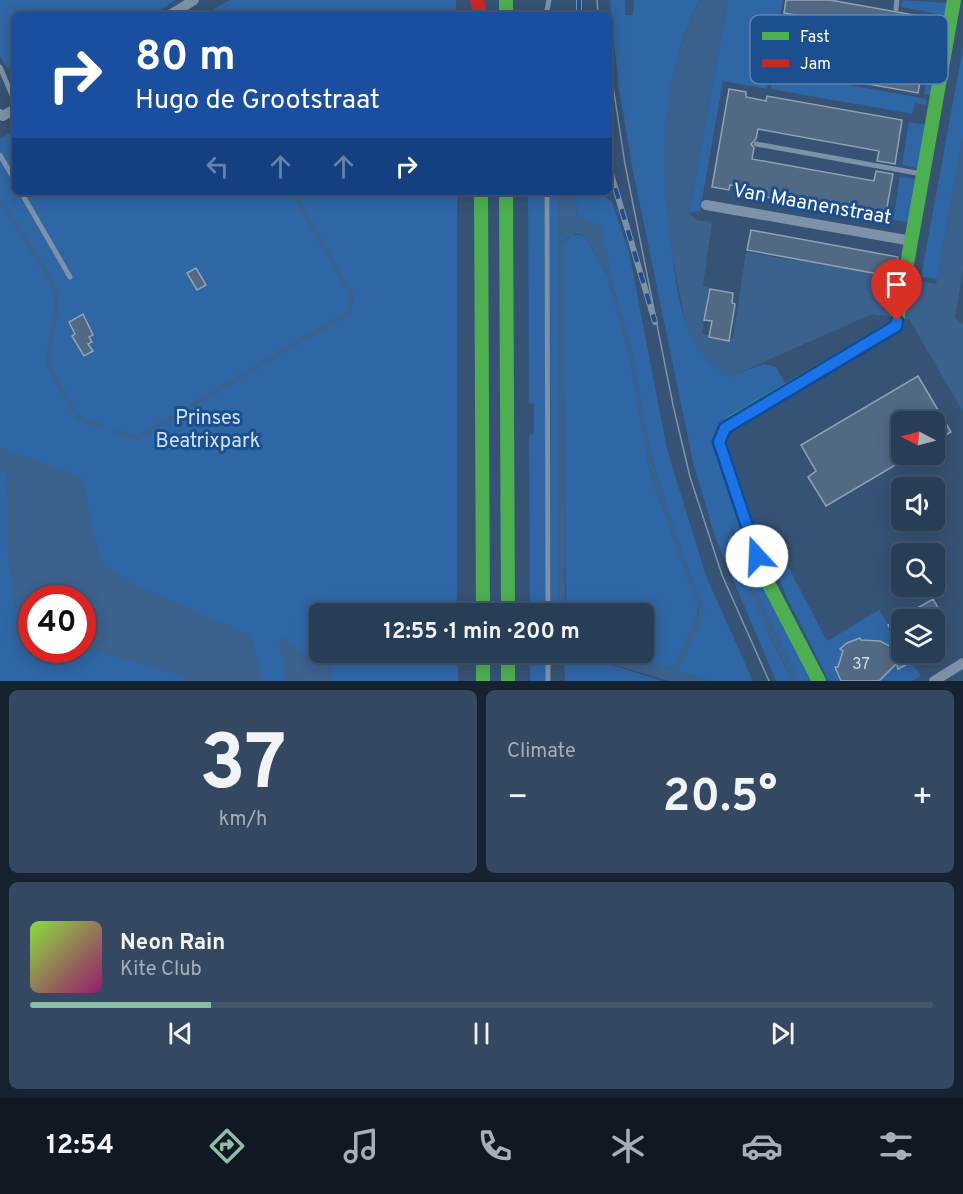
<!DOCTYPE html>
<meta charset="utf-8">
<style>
:root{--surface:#283e57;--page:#344961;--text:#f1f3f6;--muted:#a5aeba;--line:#44576d;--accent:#8abfa5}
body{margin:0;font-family:Overpass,sans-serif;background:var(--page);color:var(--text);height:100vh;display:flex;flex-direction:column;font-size:22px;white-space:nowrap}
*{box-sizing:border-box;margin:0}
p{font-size:20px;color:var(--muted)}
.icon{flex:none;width:33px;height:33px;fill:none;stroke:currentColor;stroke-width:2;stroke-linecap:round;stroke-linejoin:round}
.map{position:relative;height:681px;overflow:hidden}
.sheet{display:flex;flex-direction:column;gap:9px;padding:9px;background:#162230;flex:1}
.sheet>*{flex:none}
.banner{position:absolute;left:12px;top:12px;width:600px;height:183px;border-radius:9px;box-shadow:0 3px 15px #0003,0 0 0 2px var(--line);background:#1a4fa0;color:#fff;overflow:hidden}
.needle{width:39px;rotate:276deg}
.fabs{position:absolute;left:891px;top:411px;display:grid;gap:12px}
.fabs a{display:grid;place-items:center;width:54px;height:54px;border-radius:9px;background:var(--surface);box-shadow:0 3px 15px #0003,0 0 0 2px var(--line);font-size:30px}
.speed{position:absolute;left:18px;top:585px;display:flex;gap:12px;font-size:30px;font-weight:700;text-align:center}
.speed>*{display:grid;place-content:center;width:78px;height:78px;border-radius:50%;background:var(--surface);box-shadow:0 3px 15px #0003,0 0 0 2px var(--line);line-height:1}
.speed .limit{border:9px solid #d22;background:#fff;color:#111}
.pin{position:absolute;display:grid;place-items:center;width:51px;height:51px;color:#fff;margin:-62px -26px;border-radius:50% 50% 50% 0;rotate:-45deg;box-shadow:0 0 6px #0007}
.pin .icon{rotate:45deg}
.me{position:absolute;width:66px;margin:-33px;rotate:340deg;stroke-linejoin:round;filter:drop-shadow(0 0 4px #0008)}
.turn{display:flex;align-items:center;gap:21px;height:126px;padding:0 24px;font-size:27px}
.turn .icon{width:78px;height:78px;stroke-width:2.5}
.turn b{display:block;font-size:42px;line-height:51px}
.lanes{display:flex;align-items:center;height:57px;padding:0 24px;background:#0003;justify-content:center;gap:30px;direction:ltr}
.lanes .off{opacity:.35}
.big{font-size:45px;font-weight:700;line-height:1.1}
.sheet .tile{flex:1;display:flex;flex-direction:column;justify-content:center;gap:9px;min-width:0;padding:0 21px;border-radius:9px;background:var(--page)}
.sheet .dial{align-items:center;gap:0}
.dial b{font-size:78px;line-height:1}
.song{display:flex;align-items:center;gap:18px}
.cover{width:72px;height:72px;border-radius:9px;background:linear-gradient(135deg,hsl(90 70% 55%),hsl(320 70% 35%))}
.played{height:6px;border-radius:3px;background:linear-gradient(90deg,var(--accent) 20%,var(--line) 20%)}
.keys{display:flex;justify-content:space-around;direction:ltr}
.heat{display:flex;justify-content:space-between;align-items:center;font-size:33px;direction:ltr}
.sheet .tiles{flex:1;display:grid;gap:9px;grid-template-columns:1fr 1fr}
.tile:last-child{grid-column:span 2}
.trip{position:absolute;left:309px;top:603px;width:345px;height:60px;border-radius:9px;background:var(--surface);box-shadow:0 3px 15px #0003,0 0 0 2px var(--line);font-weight:700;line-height:60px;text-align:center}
.menu{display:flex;height:96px;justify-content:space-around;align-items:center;background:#101923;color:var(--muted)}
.menu .icon{width:42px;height:42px}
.menu .selected{color:var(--accent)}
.menu b{font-size:27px;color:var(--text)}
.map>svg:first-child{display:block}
</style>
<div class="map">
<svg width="963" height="681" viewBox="0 0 963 681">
<rect width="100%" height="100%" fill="#365274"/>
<!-- green -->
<path fill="#2f66a5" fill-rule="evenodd" d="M0,0h176l-25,15h-136v52l-7,2 -8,-12z
M230,0h226v15h-252z
M610,0h15v15h8l1,-15h66c-40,76 -38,160 -29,242 3,26 6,57 15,81 6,16 32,40 43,54l35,-13 12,3 10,18 -71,61 22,73 22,58 54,104h-15l-43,-91 -25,-67c14,56 35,107 63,158h-17l-61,-144 -22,-75 -60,-291 -14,-81z
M728,0h55l-16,89 -44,-8 -23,130 -11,2z
M902,0l46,3 -16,92 -8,-1 14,-80 -37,-7z
M963,47v91l-26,141 -16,-2z
M774,72l153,27 -1,6 -11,-2 -3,11 -141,-25z
M909,122l20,3 -8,44 -19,-4z
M15,130v62h442v421l-137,1v38l138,1v28h-458v-542zM32,598h50v52h-50z
M900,176l19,4 -7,43 -19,-3z
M528,192h16l3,422 -17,-1 -1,-178 5,-1v-30l-5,-1z
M550,192h8v422l-7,-1z
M575,192h23l14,10 17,50 38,197 39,127 47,105h-43l-33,-10 25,-66 -28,-75 -23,-74 -20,-108 -18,-62 -13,-61 -13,-3 -10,-8z
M572,234l13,2 23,41 22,83 20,113 48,134 -1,12 -22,44 -6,5 -57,-15 32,-1v-38l-78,-1 -3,-342 1,-28z
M769,530l58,111 52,-31 22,35 1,7 4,1 15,23 -9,5h-83l-42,-83 -27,-63z
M530,653h17v28h-17z
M564,653h11l87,28h-97z"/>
<!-- water -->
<path fill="#3b618d" d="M700,0h28l-39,213 7,7 16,2 -9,64 6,1 -7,47 31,5 13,-87 190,32 27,-146v130l-8,50 8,6v88l-54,-93 -37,-5 -142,63c-21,-9 -35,-30 -43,-51 -4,-11 -5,-24 -8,-36 -12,-60 -20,-125 -11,-186 4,-34 16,-73 32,-104z
M558,192h17l2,22 10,8 14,3 12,61 18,62 20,108 23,74 31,83 -28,58 33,10h-41l-94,-28h37l57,15 6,-5 24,-52 -49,-138 -20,-113 -22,-83 -23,-41c-10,-5 -16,-1 -21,7l1,370h-7z
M0,448l82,29 19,86 34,22 114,50 3,3 10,43h-76v-5l-103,-28 -1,-50h-50l-1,32 -15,-15 -8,-61 -1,-83 -7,-2z
M727,522l28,68 43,91h-5l-34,-67 -16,-42z
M281,638h4l15,15 33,4 -3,24h-44l-7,-39z"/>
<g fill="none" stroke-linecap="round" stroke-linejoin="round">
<!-- stream -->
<path stroke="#3b618d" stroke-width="4" d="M7,149l8,-5
M0,200l51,80 5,15v16l-8,48 2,11 28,47 24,10
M116,432l21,6 212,-126 3,-16 -59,-104"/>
</g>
<!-- building -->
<path fill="#526984" stroke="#92a2b6" stroke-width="1.5" d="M786,0h44l101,18 -13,75 -140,-25 2,-8h-4l2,-13 93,16 1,-6 24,4 4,-21 -25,-4 1,-6 -92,-17z
M729,89l17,3v5l20,4 1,-5 135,24 -7,44 -18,-3 2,-10 -121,-22 -2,10 -5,5 3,4 -2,11 122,22 2,-10 17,3 -8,44 -136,-24 1,-5 -20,-4 -1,5 -17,-3z
M751,230l147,27 -3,20 -148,-27z
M196,268l10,17 -9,5 -10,-17z
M710,289l23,4 -1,10 3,1 -6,37 -20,-4 3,-16 -8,-1z
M83,314l10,21 -4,2 3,5 -4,2 5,7 -9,5 -12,-20 3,-2 -6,-12z
M918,376l33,56 -17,10v-20h-32v32h12l-88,52 -18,-29 8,-6 -15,-26z
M933,599l12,21h-43v28l-14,-23z
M860,638l1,2 19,1 21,11h7l-2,3 9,5 -17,9 -1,-6 -18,18h-38l-6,-14h3l5,-16 -3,-2 7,-6z"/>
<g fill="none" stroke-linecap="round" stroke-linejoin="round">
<!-- lane -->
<path stroke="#7d92a8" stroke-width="5" d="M896,9l1,-9
M546,15l3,-15
M0,67l15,35
M756,144l166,30
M0,155l15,26
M21,192l49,85
M547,192l1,422
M548,681v-29"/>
<!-- street -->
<path stroke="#7d92a8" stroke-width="10" d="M170,15l24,-15
M0,114l3,2 12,-7
M706,205l206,36
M934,681l29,-18"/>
<!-- fast -->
<path stroke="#4caf50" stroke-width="14" d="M506,0v15
M481,192l2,422
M506,192l2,422
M483,652v29
M508,652v29
M819,681l-56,-108 -44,-131 6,-14 6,-5 165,-97 58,-326"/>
<!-- jam -->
<path stroke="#c62828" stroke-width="14" d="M477,0l3,15"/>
<!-- tram -->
<path stroke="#7e92a7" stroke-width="1.5" d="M597,0l1,15
M609,60l16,104 48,241 17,72 32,98 47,106"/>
<defs>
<path id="rail" d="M579,0v15
M609,167l46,155"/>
</defs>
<!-- rail casing -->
<use href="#rail" stroke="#7e92a7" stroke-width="6"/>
<!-- rail -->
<use href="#rail" stroke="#1b4f8f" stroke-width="4" stroke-dasharray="11" stroke-linecap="butt"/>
</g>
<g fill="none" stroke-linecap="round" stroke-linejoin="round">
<defs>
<path id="route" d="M757,556l-38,-114 6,-14 171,-102 1,-5"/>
</defs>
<!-- route casing -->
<use href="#route" stroke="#114b97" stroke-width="15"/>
<!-- route -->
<use href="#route" stroke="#1a73e8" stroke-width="10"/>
</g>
<g text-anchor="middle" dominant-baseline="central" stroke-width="6" stroke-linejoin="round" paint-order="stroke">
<!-- number labels -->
<g font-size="16" fill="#d4dae0">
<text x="861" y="665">37</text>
</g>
<!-- street labels -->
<g font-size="20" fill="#fff" stroke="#1b4f8f">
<text transform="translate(812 205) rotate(10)">Van Maanenstraat</text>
</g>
<!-- park labels -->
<g font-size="20" fill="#cfe3fa" stroke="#1b4f8f">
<text x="208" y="419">Prinses<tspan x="208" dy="23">Beatrixpark</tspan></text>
</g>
</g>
<!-- legend -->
<rect x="750" y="15" width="198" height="69" rx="9" fill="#1b4f8f" stroke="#5f84b1" stroke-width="1.5"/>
<rect x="762" y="32" width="27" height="8" fill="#4caf50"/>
<rect x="762" y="59" width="27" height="8" fill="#c62828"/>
<g font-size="16" fill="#fff">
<text x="800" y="42">Fast</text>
<text x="800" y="69">Jam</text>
</g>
</svg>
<div class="fabs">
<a><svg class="needle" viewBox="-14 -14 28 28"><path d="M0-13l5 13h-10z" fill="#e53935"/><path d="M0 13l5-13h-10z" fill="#a5aeba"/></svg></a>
<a><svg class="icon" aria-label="sound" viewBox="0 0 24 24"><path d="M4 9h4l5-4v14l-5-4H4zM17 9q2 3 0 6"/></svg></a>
<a><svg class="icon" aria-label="search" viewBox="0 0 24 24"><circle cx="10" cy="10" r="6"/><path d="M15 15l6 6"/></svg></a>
<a><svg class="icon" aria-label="layers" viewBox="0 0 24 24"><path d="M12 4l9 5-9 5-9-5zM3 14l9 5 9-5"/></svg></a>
</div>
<div class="speed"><div class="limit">40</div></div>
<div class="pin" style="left:897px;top:321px;background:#d93025"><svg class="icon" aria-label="arrive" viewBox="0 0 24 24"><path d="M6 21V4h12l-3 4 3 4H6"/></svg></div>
<svg class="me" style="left:757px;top:556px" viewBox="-20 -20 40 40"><circle r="19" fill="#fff"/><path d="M0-13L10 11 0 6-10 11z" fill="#1a73e8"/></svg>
<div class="trip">12:55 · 1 min · 200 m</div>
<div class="banner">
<div class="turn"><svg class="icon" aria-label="right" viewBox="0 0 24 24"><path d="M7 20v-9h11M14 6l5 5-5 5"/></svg><div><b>80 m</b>Hugo de Grootstraat</div></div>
<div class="lanes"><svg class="icon off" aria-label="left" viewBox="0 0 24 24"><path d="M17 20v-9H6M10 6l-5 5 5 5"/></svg><svg class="icon off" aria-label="ahead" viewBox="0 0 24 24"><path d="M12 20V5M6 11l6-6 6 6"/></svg><svg class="icon off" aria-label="ahead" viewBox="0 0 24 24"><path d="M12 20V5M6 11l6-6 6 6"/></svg><svg class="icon" aria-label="right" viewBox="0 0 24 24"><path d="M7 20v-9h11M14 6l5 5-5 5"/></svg></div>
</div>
</div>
<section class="sheet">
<div class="tiles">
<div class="tile dial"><b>37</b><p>km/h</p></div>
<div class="tile"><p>Climate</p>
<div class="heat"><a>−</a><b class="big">20.5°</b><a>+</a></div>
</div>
<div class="tile">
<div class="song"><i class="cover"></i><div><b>Neon Rain</b><p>Kite Club</p></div></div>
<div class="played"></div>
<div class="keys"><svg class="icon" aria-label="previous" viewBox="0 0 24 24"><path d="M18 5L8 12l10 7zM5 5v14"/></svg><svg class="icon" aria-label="pause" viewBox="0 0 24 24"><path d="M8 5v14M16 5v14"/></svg><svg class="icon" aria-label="next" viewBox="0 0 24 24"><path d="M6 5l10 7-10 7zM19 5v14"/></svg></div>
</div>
</div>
</section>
<nav class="menu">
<b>12:54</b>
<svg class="icon selected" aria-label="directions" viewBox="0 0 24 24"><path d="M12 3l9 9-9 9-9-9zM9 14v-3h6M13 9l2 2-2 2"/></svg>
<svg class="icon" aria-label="music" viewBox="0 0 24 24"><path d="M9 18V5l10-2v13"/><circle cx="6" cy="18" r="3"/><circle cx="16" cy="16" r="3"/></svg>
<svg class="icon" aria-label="phone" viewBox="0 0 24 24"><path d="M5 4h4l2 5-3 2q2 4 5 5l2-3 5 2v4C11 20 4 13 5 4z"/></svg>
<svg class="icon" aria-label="climate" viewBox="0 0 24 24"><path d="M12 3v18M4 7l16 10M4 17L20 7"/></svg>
<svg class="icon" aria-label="car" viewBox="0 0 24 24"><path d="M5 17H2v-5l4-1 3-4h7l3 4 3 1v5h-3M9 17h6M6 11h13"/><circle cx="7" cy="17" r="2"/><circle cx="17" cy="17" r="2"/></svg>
<svg class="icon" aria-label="filters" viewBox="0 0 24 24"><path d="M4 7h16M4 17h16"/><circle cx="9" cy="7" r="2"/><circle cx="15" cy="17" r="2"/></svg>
</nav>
